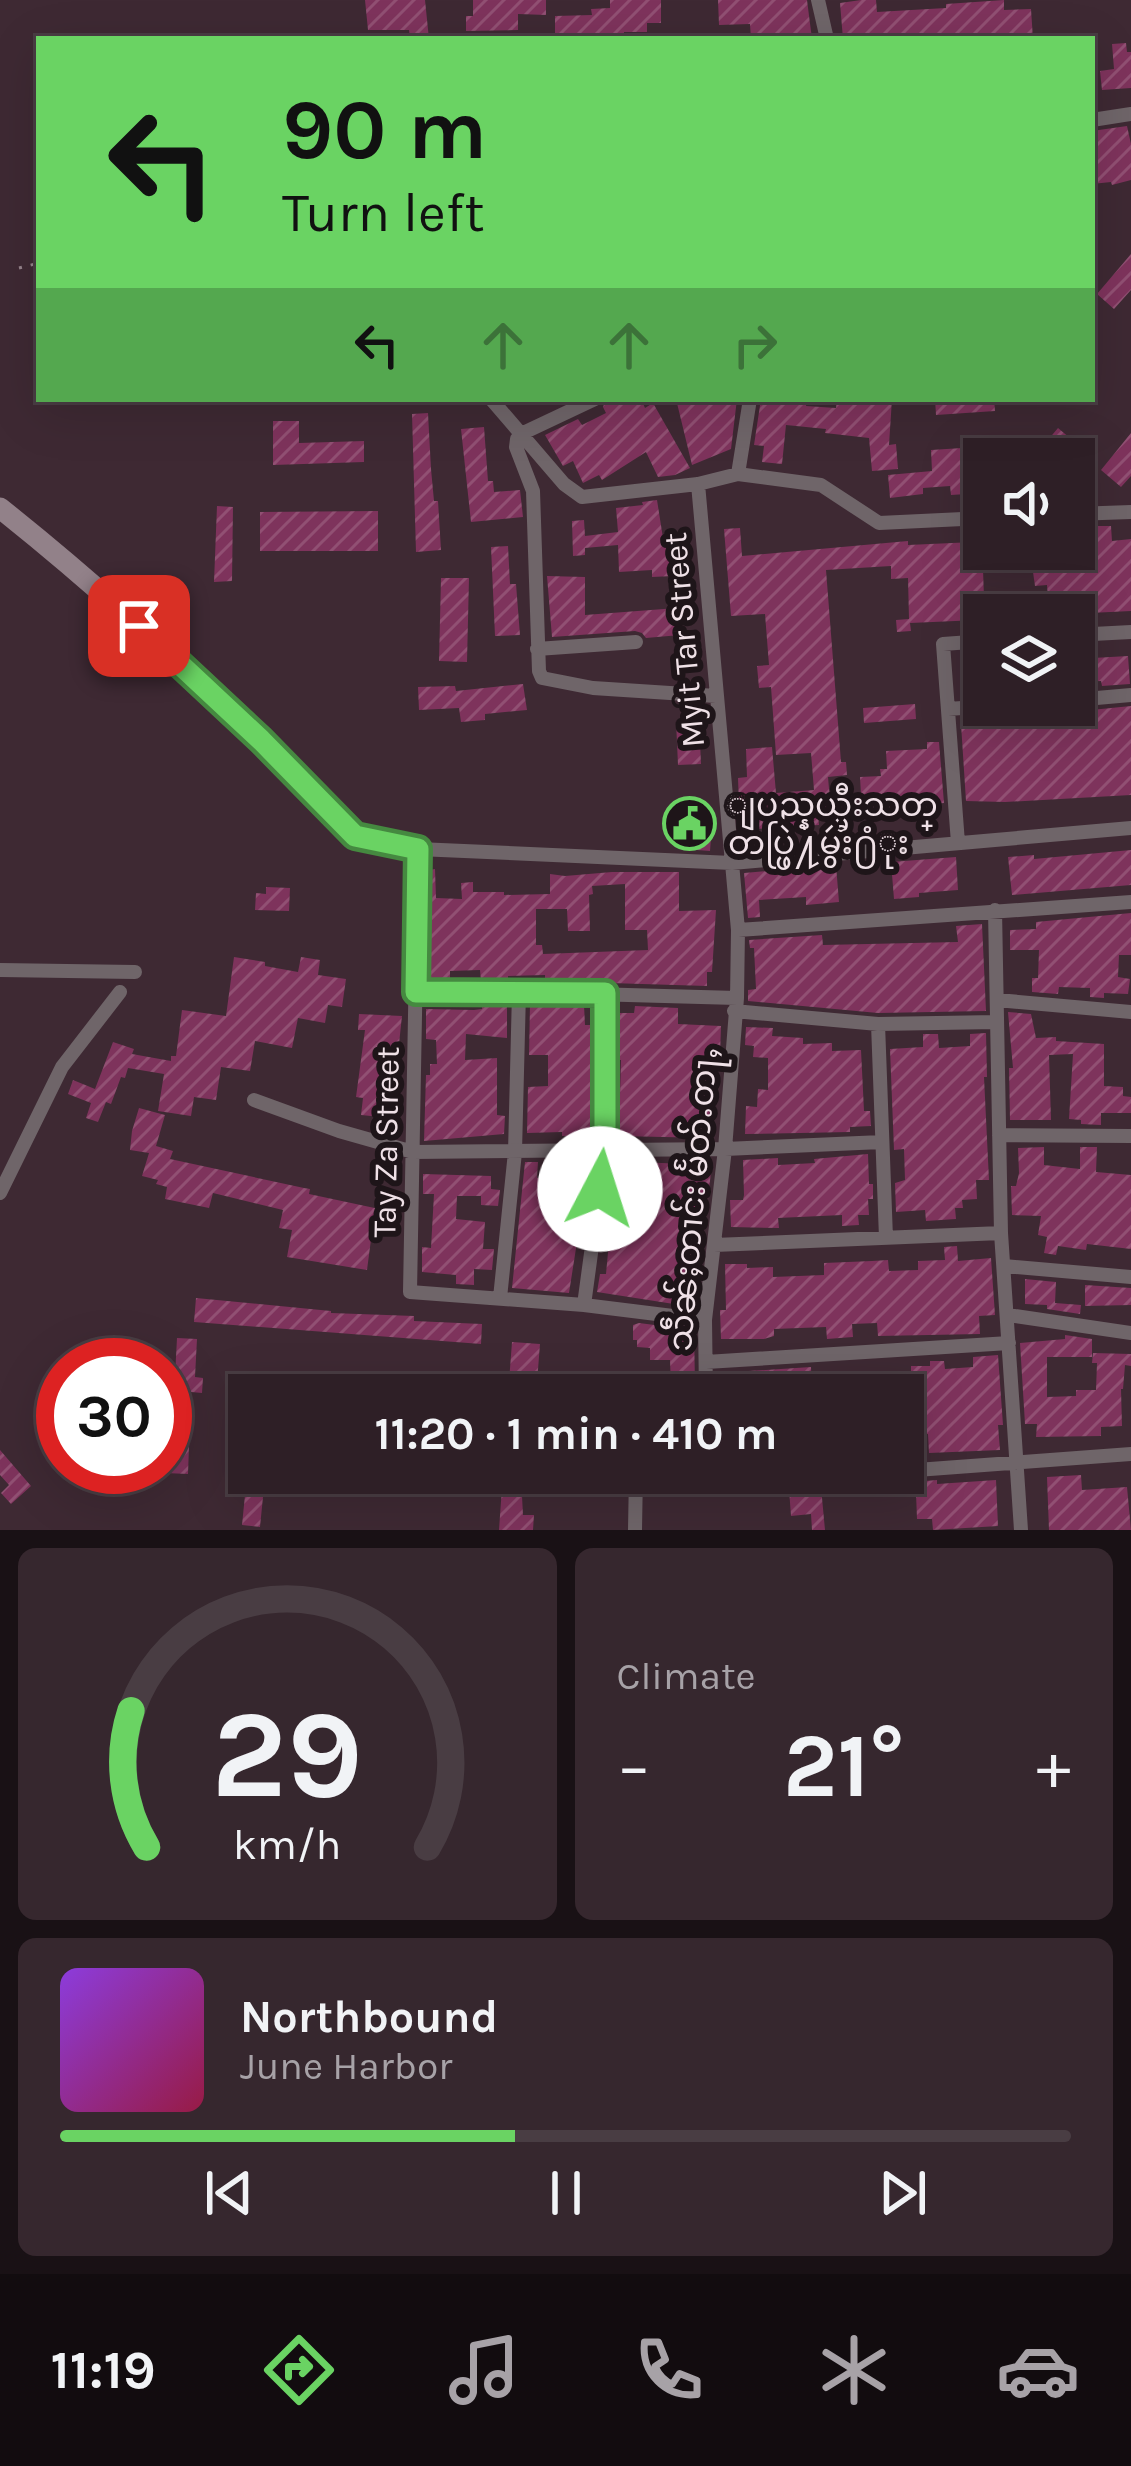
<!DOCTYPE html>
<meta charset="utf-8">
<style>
:root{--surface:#2e1f26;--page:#36272e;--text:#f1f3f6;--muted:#a7a2a7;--line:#493d43;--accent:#6ad363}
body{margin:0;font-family:Karla,"Noto Sans Myanmar",sans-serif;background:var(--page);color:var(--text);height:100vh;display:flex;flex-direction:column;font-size:45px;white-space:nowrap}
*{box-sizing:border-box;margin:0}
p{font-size:39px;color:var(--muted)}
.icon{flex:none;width:66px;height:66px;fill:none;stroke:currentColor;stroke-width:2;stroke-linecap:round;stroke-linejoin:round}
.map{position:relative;height:1530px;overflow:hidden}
.side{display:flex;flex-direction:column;gap:18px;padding:18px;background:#191115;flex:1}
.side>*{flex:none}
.banner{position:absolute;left:36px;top:36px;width:1059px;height:366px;border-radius:0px;box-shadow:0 12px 48px #0002,0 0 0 3px var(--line);background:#6ad363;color:#111;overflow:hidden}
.buttons{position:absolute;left:963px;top:438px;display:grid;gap:24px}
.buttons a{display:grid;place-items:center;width:132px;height:132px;border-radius:0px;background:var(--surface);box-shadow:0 12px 48px #0002,0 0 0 3px var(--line);font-size:60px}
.speed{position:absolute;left:36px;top:1338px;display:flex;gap:24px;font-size:60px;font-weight:700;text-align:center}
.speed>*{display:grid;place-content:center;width:156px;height:156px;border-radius:50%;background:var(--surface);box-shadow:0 12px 48px #0002,0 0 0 3px var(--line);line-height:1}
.speed .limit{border:18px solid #d22;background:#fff;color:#111}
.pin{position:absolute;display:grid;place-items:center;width:102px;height:102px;color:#fff;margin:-51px;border-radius:24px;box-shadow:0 6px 18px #0006}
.me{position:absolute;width:132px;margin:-66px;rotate:5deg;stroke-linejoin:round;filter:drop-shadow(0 0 9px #0008)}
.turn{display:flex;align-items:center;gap:42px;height:252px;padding:0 48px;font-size:54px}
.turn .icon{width:156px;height:156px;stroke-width:2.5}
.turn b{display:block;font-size:84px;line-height:102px}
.lanes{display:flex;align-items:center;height:114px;padding:0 48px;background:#0003;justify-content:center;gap:60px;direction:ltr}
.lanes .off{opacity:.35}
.big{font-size:90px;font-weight:700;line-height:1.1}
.side .tile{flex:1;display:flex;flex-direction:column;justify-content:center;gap:18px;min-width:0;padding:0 42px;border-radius:18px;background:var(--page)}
.side .dial{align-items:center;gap:0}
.dial svg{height:312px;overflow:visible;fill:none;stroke:var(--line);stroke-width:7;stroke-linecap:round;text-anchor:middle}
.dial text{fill:var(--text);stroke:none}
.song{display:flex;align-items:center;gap:36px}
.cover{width:144px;height:144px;border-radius:18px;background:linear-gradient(135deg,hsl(270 70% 55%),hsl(340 70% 35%))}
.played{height:12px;border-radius:6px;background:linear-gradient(90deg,var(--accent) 45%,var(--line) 45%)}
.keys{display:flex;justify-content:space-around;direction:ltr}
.heat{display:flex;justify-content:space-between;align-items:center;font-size:66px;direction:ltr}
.side .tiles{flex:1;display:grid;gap:18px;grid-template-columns:1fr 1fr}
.tile:last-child{grid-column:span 2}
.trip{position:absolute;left:228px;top:1374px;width:696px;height:120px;border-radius:0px;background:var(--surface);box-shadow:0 12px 48px #0002,0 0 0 3px var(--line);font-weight:700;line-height:120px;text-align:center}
.tab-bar{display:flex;height:192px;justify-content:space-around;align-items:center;background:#120c0f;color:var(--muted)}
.tab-bar .icon{width:84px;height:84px}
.tab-bar .current{color:var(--accent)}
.tab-bar b{font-size:54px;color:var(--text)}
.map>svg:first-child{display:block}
</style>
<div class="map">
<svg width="1131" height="1530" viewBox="0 0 1131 1530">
<defs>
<pattern id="building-hatch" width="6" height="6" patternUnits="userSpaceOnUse" patternTransform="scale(3)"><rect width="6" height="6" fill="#7e335c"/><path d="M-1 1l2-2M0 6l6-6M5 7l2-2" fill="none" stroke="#915073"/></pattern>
</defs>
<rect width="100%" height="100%" fill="#3e2933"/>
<!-- building -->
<path fill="url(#building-hatch)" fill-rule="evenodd" d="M365,0h60l4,39h-19l-1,-9h-41z
M473,0h73v15l-28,-1v16l-52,1v-15h7z
M610,0h51v23h-14v9h-23v7h-69v-23l37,-1 -1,-6 19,-1z
M718,0h89l5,39h-61l-1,-15 -31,1z
M861,0h15l1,12 69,-4v-4l58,-4v10l27,-1 2,30h-190l-3,-36z
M1126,43l1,9h4v36l-29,2 -2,-19 14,-2 -2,-25z
M1127,126l4,18v36l-19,5 -1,-3 -19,2v-53z
M1131,254v36l-17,19 -17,-15z
M606,399h35l4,9 8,-5 37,65 -15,7 -17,2 -12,-25 -44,28 -3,-5 -16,8 -10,-22 -10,5 -18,-31 33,-16 4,6 24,-12 -3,-6z
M676,399h61l-6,50 -39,16z
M761,399h46l-1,7 30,2 1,-9 28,4 1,-4h26l-3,46 7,-1 2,25 -26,2 -3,-33 -44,-5 1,-4 -40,-4 -4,39 -20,-2 2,-16 -10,-1z
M935,399h59l1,12 -59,4z
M428,413l3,56 3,32h4l3,49 -25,2 -4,-138z
M273,421h26v22l65,-2v21l-91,3z
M484,427l4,54h5l1,11 26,-2 3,27 -52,5 -10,-93z
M1058,428l19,16 -13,15h-32z
M1131,433v43l-10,11 -20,-17z
M962,448v3l22,-2v22h-4l2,22 -31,2 -1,-9 -27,2v6l-33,4 -2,-23 44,-4 -1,-21z
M657,500l6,38h9l1,38 -21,1v-7l-33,2 -1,-27 -33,3v7l-12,1 -1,-35 12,-1 1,16 33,-4 -2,-24 27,-3 -1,-3z
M217,506l16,1 -1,74 -18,1z
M378,511v40h-118v-39z
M1087,526h24l1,15 19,-2v72l-41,2v6l-12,1v-5h-29l-2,-30 -12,1 -2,-14 14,-1 -1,-22h42z
M740,528l2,28 166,-15v4l66,-3 1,7h40l1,18 -33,3 1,27 38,-3 1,21h-46l1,5 -68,3 1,8 -14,1 -1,-12 13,-1 -1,-41 -17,1v-13l-65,4 15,192h5l1,13 -19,2 3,35 -13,1 1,12 -79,5 -2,-52 9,-1 -1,-28 26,-2 4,46 38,-3 -3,-37 -35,2 -5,-68 -12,1 -2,-22 12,-1 -4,-51 -34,2 -7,-87z
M508,546l2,38h6l4,51 -25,1 -4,-89z
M547,576l38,1v38l92,-7 3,27 -34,3 -4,-5 -7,-2 -83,6z
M441,578h28l-2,84 -28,-1z
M1093,646v12l35,-2 2,28 -28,2 -1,-5 -27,1v-35z
M523,684l4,26 -42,4v6l-24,2 -2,-14 -40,2 -1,-23 37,-1 1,5z
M915,704l1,15 -52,4 -1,-15z
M1131,706v89l-126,7 -39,-1 -5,-77 25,-2v3l55,-4 -1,-5 42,-2 -1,-3z
M699,720l2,44 -23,1 -2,-44z
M927,742h12l5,61 -54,5 -1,-11 -15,1v-4l-13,1 -1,-18 21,-1 -1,-7h7l-1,-18 41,-2z
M713,812l-3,39 -26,-2 -2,-36z
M1131,850v35l-119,10 -4,-38 26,-2v4z
M956,857l2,33 -39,3v4l-25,2 -3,-37z
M836,865l3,37 -33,3v-8l-47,3 1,17 -12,1 -4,-45z
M435,869l1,29 26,1 -1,-16 12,-1v10h31v3l46,-1v-20l15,2 47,-4h67v39l37,-1 -4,62h-5v14l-162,-5v-6l-37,1v5h-27l-1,-11 -30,1v10h-23l2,-111zM625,884v46h22l1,20 -105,4 -1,-9h-6v-36h31l1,22h22l-1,-36 4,-1 -1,-8z
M266,887l24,1 -1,23 -34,-1 1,-17 10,1z
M1131,913v42h-12l-1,22 12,2 -2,15 -24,-1v5l-14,-1v-9l-31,-1 -1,7 -26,-2v-14h6l1,-28h-29v-20l26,-1v-7z
M982,924l4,87 -108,2 -130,-12v-11l8,-1 -2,-41h-4l-1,-8 73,-5 1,10 135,-3 -2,-16z
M234,957l31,5v4l33,6 3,-15 19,3 -2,15 28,4 -4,28 -14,-2 -3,18 -27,-5 -6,30 -37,-7 -5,30 -29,-4 -5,33 -22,-3 -3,19 -33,-5 6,-37 -36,-6 -3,10 -4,-1 -10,27 -5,-2 -8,20 -12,-4 5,-15 -23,-9 5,-14 22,9 18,-47 21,7 -2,5 39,7v-5h5l6,-46 44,6z
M482,1003h25v35l-41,-4 -1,26 32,-2v57l8,1 -1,18 -80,7 2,-66h4v-11h7l-1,-24 -10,-1v-30l48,1 8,-1z
M530,1004l54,1 1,20h9v111h-32v-4l-35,1 1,-46 20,-1v-31h-19z
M635,1006l43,2v16l43,2 -1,30h-11l1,82 -93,-2 -1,-41h4l1,-35h-5v-47h18z
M1008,1012l23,2 5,24 20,-1v4l48,3v42l19,1v9l8,1v16h-30v12l-20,-1v-4l-12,-1 4,-65 -24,1 2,65h-41l-1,-52h4z
M359,1014l43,2 -11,102 -30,-3 2,-17 -7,-1 9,-67h-7z
M746,1027l27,1 -1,8 31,2v6l29,-1v8l29,-1 3,61h6l1,15 -21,1v5l-105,2 1,-28 11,1 1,-18 10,1v-32l-15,-1 1,-11 -9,-1z
M986,1033l1,44h-3l5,103h-13l1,19 -15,1 1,8h-8l1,11 -30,2 -1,-11 -29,2 -1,-29 10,-3 -1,-31 -10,1 -4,-101 33,-2v-13h15l1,14 31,-2v-12z
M139,1108l26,7 -9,31 17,5 -3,8 134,29 6,1 -1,5 75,16 -5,23 -7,-1 -5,38 -80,-13 5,-27 -13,-2 4,-18 -70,-17 -4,15 -44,-9 2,-12 -11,-3 2,-4 -16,-4 7,-23 -19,-3 2,-19z
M1044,1147v18l36,4v-22h17l-1,25 35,3v74l-44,-5 -1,6 -28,-4 -2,9 -12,-2 3,-16 -9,-2 3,-19 -29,-1 -1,-29h5l3,-13 -1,-25z
M868,1154l1,30h4v15h-5l1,16h-11l1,10 -17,1v-11l-64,3 1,10 -48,-1 -1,-27h13l1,-5 -1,-35 35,-2v7l37,-2 -1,-4z
M709,1160l3,2 -5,47h-21l-3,31 20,3 -10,64 -96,-15 3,-18h6l4,-43h-5l3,-19h7l2,-51 67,3v-3z
M525,1162h13l-1,16 13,1 -1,8 32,2 2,-27h9l-11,80h-4l-8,51 -57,-5z
M423,1174l68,2v13l9,1 -2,16 -17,-1v-9h-24l-1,23 29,3 -2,27h11l-2,21 -18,-1v16l-18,-1v-9l-34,-3v-25l9,1 3,-54h-11z
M957,1246l1,15 33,-3 4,57 -16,1 1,18 -102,2 -1,-13 -25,1 1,13 -26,2 -1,-12 -52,2v7l-10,3h-43l-1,-29h6l-1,-46h22v4l26,-1v10l51,-2v-12l48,-2 16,-1 1,11 29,-1v-9l27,-1 -1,-13z
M1025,1279l31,3 -1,21 26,2 -1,9 -33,-5v-4l-22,-1z
M1085,1285l46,3v17l-46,1z
M196,1298l135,13v2l83,3v5l68,3 -1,20 -287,-22z
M639,1323l55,7 1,55 -24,1 -1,-26h-20v-12l-13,-1v-7h-4v-15z
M1065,1335l27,4v18h-45v40l29,-1v-6h20l1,-27h-5l1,-10 38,1v12l-6,-1 -2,24h-2l1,37 -21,1v9l-65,1 1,-13h-12l-5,-81 45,-4z
M177,1338l20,1 -2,38 8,1 -1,15 -11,-1 -3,82 -23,-1 5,-97h5z
M512,1342l28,2 -4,51h-28z
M998,1355l5,70h-5l2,25 -71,3 -1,-19 -13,1 -1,-9 -11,1v-32h-19v-19l27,-1v-9h19v-5h14l1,8 28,-2v-10z
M811,1367l1,28h-49v-5h-32v-9l-14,1v-9z
M0,1450l31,36 -20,18 -10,-11 8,-8 -9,-10z
M503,1473h35l-2,22 -14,1 1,19h11l-1,15h-34z
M247,1475l18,2 -5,50 -18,-2z
M1081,1475l1,15 45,-3 4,43h-82l-2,-53z
M937,1480v4l59,-4 2,46 -65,4 -1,-11h-15l-1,-26 -3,1v-12z
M821,1487l4,43h-13l-1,-16 -20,2 -2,-27z"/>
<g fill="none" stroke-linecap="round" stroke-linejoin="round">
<!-- path -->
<path stroke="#95838b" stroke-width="3" stroke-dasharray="3 9" stroke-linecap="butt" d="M19,268l20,-5"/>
<!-- street -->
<path stroke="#6f6569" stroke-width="14" d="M818,0l9,39
M1092,120l39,-6
M491,399l73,85 18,13 116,-13 40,-10 83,11 58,38 105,-5
M595,399l-72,34 -6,6 -1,8 17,44 6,180 3,7 51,10 123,8
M738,474l12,-75
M698,484l40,446 -1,68 -12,151 -20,171 1,75
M1074,514l57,-2
M1074,635l57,-3
M537,649l99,-7
M1074,700l57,-5
M948,709l57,-4
M355,836l63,13 314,14 399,-35
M958,843l-15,-199 41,-3
M418,849l-8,443 174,13 121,15
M995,910l6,323 20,297
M738,930l393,-28
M0,970l135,2
M415,992h104l218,6
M997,1000l134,12
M734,1011l144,13 118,-2
M878,1024l8,214
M254,1100l85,31 74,21 312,-3 157,-7
M999,1135l132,1
M0,1193l62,-126 58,-75
M714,1245l287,-12
M1004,1266l127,11
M500,1298l15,-146 4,-160
M584,1305l21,-155v-157
M1008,1315l123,18
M706,1362l303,-19
M903,1471l228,-17
M731,1473l3,8 130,-8
M635,1530l1,-57"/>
<!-- secondary -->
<path stroke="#928189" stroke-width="21" d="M0,508c126,100 243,212 355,328"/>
</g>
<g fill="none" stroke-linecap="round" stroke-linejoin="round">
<defs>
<path id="route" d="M139,626l122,114 94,96 63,13 -2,143 189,1v157l-5,39"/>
</defs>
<!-- route casing -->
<use href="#route" stroke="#458940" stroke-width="30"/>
<!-- route -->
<use href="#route" stroke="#6ad363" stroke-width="21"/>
</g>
<!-- icons -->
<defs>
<symbol id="civic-ring" viewBox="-11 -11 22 22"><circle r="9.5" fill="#1e1519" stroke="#6ad363" stroke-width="1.5"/><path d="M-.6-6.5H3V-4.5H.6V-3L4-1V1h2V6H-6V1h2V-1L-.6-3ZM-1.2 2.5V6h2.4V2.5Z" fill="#6ad363"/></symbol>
</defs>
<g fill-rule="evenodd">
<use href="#civic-ring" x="660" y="794" width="59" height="59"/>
</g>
<g text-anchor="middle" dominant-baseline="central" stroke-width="12" stroke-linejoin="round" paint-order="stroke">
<!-- street labels -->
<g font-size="33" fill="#efe1e7" stroke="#1e1519">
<text transform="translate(684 640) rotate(-95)">Myit Tar Street</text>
<text transform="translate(386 1142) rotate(-89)">Tay Za Street</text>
<text transform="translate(693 1199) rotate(-85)">သဵၼ်ႈတၢင်း မႅတ်ႉတႃႇ</text>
</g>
<!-- poi labels -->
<g font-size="33" fill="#efe1e7" stroke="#1e1519" text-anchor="start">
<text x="728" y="805">ျပည္နယ္မီးသတ္<tspan x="728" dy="38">တပ္ဖြဲ႔မွဴး႐ံုး</tspan></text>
</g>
</g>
</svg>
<div class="buttons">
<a><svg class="icon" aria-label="sound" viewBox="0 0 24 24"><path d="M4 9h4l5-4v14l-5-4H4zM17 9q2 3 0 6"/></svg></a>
<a><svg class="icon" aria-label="layers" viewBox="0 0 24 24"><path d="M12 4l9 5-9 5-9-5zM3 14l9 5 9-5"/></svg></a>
</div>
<div class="speed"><div class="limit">30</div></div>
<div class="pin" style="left:139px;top:626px;background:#d93025"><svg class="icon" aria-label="arrive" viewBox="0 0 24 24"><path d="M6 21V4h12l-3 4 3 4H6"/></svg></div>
<svg class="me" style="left:600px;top:1189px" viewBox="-20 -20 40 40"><circle r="19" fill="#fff"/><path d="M0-13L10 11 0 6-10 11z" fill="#6ad363"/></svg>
<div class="trip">11:20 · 1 min · 410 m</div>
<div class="banner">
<div class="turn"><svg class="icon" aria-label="left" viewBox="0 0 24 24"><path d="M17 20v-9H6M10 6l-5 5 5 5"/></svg><div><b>90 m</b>Turn left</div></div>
<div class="lanes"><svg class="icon" aria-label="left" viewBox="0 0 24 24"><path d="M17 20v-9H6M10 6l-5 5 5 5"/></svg><svg class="icon off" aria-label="ahead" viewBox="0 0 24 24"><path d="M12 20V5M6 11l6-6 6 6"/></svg><svg class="icon off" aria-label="ahead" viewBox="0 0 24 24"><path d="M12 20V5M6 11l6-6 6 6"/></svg><svg class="icon off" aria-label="right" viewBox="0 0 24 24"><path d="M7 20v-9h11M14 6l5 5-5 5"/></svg></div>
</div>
</div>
<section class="side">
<div class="tiles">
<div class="tile dial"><svg viewBox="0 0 100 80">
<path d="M14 69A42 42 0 1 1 86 69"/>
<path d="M14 69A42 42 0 0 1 10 34" stroke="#6ad363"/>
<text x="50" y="56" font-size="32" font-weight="700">29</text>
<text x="50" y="72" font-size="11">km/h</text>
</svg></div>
<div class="tile"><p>Climate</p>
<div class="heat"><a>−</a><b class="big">21°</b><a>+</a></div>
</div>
<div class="tile">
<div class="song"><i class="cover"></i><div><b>Northbound</b><p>June Harbor</p></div></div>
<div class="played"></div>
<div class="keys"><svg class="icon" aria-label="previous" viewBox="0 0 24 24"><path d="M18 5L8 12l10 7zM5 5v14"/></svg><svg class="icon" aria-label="pause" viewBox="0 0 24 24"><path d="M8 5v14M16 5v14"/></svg><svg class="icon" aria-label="next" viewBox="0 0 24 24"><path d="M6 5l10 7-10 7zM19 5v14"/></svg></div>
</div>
</div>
</section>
<nav class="tab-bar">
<b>11:19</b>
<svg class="icon current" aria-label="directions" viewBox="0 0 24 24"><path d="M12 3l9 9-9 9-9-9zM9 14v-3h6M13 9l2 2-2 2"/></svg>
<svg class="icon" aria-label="music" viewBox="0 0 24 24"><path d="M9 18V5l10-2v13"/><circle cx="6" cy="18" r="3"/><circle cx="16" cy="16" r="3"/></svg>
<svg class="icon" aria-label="phone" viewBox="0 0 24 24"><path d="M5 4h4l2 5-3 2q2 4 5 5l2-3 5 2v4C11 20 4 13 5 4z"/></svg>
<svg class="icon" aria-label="climate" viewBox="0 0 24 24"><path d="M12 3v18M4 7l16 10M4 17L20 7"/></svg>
<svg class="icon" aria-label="car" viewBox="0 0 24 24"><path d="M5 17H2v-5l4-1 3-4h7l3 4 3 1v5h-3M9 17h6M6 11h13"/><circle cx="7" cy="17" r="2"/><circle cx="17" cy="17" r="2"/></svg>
</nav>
